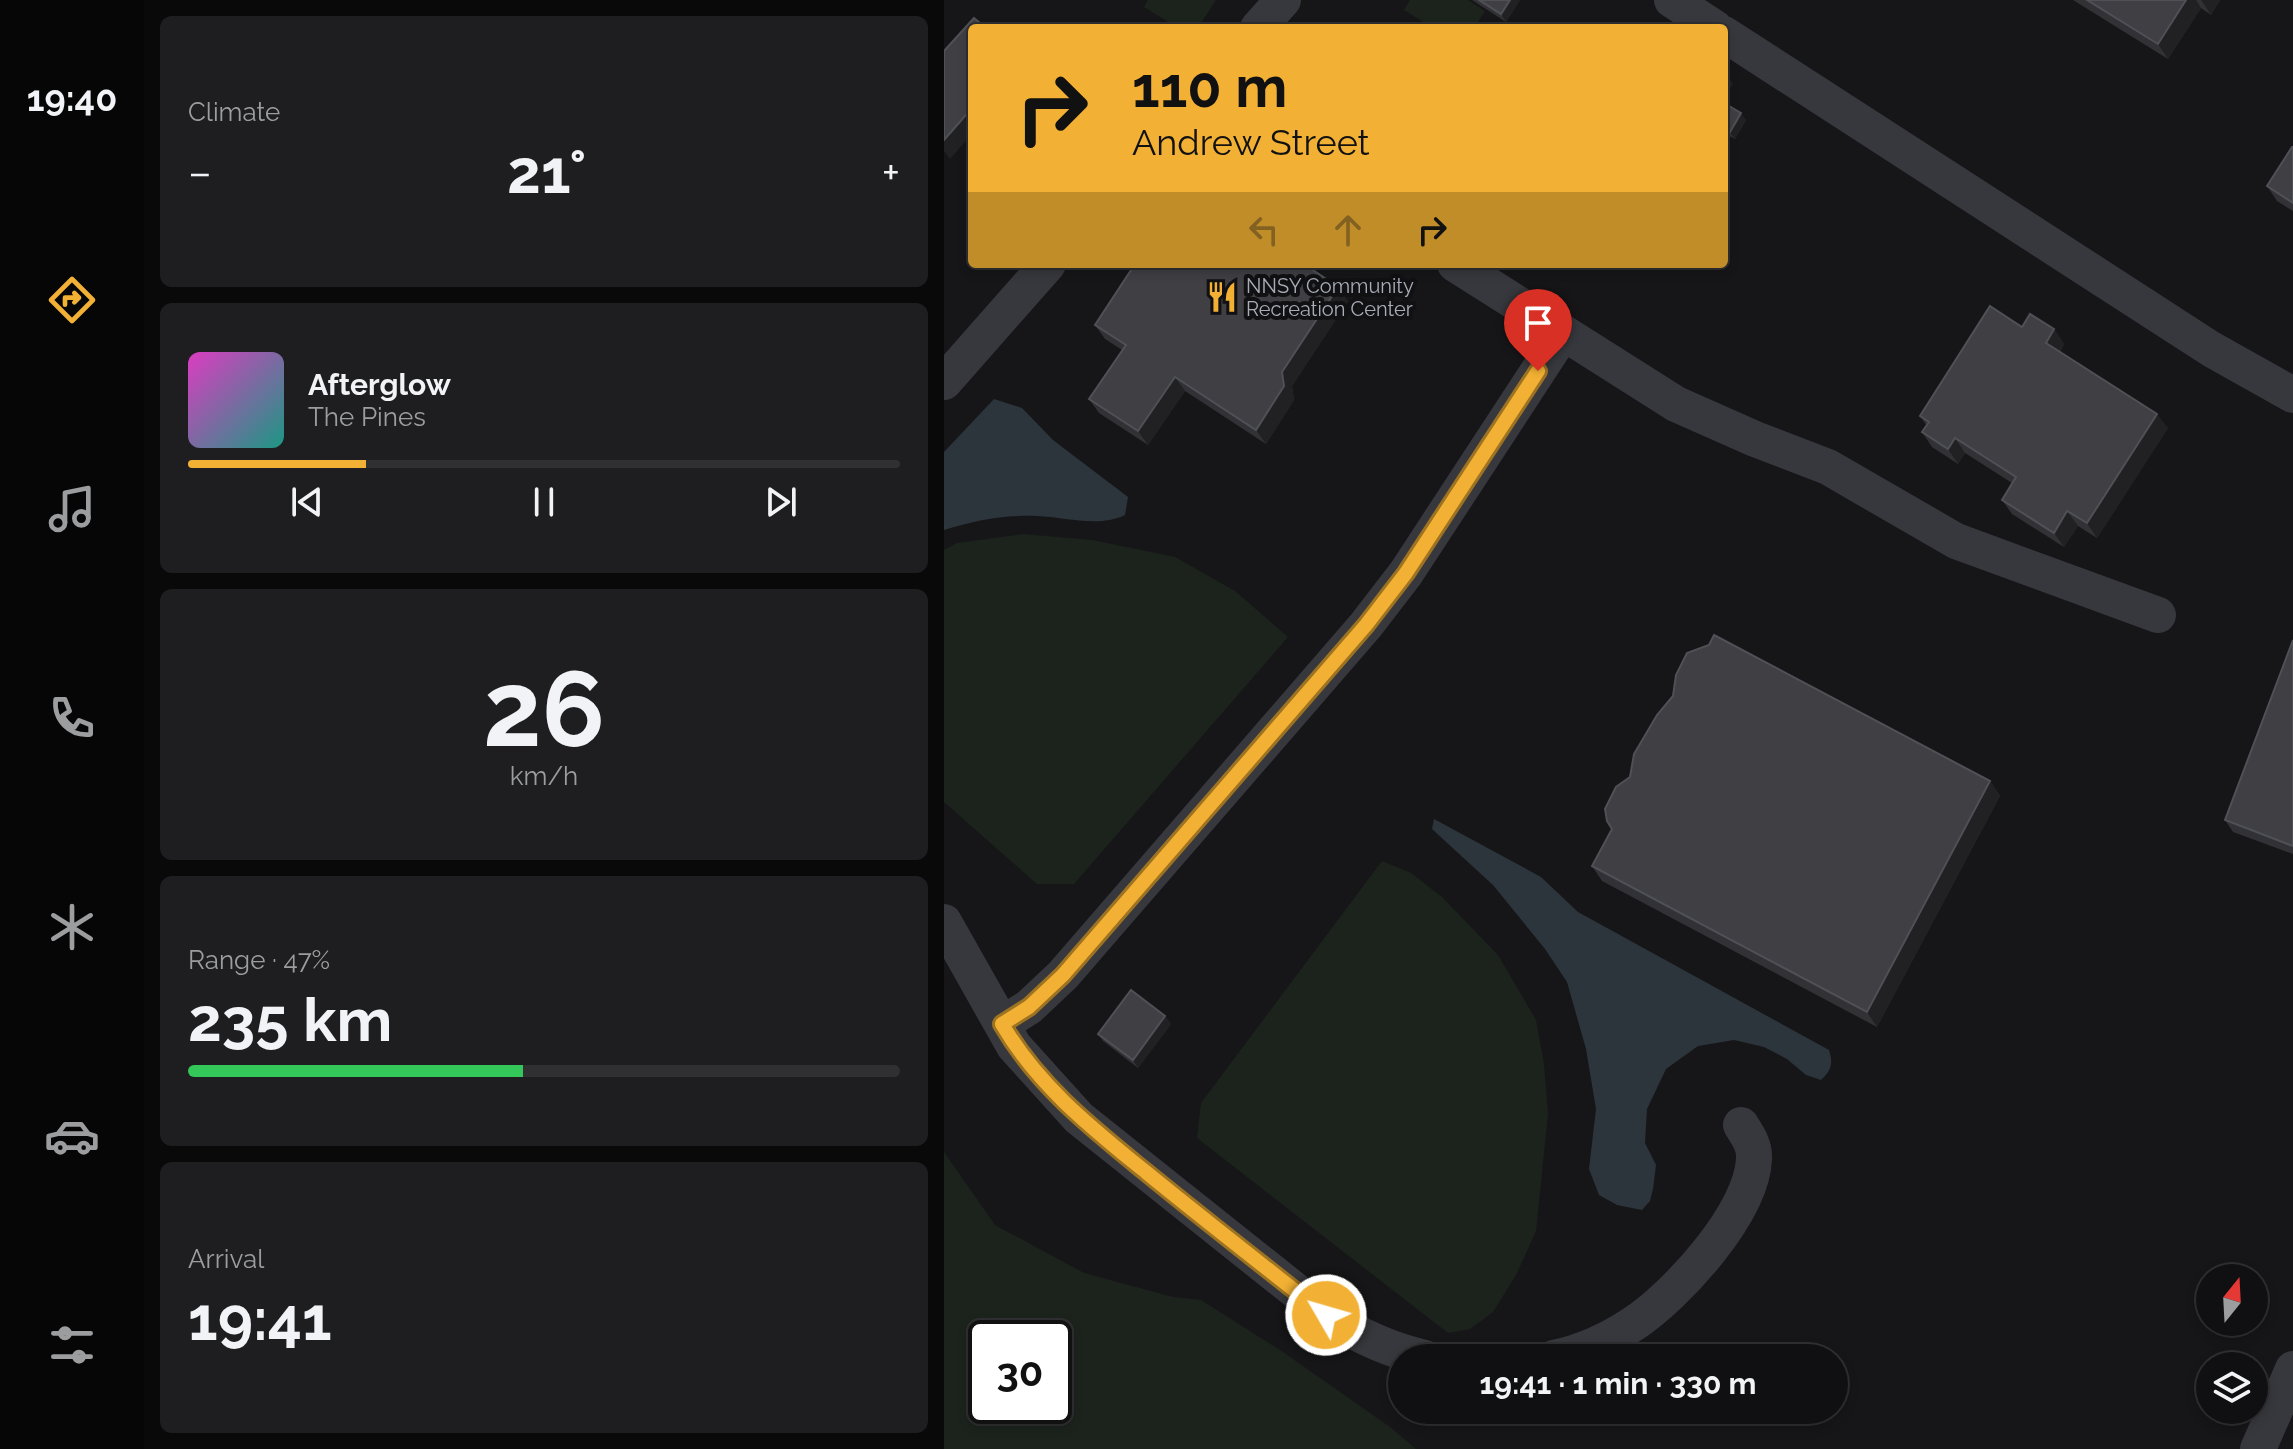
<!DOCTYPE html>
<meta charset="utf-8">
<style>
:root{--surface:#101012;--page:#1e1e20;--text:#f1f3f6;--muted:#9c9d9f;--line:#303032;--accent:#f2b134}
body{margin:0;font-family:Raleway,sans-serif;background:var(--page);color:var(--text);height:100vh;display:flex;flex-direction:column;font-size:30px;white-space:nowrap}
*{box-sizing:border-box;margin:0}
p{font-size:26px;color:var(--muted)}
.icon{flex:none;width:44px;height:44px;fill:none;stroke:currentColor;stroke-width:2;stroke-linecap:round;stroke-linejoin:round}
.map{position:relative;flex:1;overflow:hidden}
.panel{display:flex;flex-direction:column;gap:16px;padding:16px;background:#09090a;width:800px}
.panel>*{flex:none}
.guide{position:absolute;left:24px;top:24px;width:760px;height:244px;border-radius:8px;box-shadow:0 4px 12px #0003,0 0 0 2px var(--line);background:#f2b134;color:#111;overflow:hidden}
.needle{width:52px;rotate:18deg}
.buttons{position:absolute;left:1252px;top:1264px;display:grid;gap:16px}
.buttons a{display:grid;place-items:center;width:72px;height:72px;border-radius:50%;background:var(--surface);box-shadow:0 4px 12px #0003,0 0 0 2px var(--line);font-size:40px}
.speed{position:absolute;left:24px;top:1320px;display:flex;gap:16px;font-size:40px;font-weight:700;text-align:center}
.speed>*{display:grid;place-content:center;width:104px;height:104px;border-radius:50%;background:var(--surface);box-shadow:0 4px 12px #0003,0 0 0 2px var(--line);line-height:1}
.speed .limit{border:4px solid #111;border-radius:12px;background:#fff;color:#111}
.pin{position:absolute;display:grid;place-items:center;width:68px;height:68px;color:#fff;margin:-82px -34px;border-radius:50% 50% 50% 0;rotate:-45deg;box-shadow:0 0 8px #0007}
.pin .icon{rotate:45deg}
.me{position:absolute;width:88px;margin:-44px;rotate:308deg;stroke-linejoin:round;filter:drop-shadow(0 0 6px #0008)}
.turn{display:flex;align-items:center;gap:28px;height:168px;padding:0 32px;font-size:36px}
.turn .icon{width:104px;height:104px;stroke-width:2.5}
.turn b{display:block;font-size:56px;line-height:68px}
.lanes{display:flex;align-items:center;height:76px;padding:0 32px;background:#0003;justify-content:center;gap:40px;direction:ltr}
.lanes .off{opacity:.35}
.big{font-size:60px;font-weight:700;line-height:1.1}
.panel .card{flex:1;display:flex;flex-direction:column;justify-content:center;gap:12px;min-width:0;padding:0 28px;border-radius:12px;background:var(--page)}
.panel .dial{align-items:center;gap:0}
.dial b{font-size:104px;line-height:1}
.song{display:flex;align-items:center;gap:24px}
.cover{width:96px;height:96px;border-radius:12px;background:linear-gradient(135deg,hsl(310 70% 55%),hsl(170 70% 35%))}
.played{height:8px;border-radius:4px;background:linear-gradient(90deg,var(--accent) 25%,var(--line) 25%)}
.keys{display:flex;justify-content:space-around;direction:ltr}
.heat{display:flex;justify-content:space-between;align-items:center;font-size:44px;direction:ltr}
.charge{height:12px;border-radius:6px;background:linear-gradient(90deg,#34c759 47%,var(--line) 0)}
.trip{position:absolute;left:444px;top:1344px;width:460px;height:80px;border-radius:40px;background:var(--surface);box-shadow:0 4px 12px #0003,0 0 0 2px var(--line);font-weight:700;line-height:80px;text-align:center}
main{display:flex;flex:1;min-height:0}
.menu{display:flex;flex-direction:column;width:144px;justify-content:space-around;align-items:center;background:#060607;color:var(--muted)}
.menu .icon{width:56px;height:56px}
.menu .selected{color:var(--accent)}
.menu b{font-size:36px;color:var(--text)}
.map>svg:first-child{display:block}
</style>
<main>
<nav class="menu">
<b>19:40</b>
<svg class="icon selected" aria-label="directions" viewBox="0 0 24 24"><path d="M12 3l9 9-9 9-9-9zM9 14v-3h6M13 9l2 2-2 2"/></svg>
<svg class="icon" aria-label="music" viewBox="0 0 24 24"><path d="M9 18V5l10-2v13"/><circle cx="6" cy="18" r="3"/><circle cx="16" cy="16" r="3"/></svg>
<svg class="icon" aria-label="phone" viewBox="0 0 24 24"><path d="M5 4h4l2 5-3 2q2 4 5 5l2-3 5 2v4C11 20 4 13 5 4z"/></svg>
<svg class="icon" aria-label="climate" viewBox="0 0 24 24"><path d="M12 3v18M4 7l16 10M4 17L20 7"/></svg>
<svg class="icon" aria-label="car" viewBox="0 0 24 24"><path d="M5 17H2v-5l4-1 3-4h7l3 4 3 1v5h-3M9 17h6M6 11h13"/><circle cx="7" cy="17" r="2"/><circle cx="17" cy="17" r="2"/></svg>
<svg class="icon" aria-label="filters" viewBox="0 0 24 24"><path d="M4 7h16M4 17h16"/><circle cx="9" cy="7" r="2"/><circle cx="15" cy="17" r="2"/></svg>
</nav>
<section class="panel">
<div class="card"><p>Climate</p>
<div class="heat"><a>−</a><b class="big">21°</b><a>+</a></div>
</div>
<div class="card">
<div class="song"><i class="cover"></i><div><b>Afterglow</b><p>The Pines</p></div></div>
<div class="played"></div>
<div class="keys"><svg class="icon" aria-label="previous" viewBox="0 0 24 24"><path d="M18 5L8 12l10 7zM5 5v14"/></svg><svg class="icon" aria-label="pause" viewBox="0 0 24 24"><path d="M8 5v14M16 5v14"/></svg><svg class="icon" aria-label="next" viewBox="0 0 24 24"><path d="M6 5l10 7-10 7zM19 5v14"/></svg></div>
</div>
<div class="card dial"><b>26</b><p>km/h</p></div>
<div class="card"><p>Range · 47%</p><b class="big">235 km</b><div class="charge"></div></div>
<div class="card"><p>Arrival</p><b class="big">19:41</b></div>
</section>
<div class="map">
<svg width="1349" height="1449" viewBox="0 0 1349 1449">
<rect width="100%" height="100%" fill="#161618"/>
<!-- green -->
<path fill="#1c231d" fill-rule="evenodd" d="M204,0h68l-18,28h-20l-34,-21z
M466,0h58l17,11 -11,17h-41l-29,-18z
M79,534l69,6 83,17 60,34 53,46 -214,247h-37l-93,-82v-252l13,-7z
M438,861l29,12 31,24 56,58 38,65 8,44 4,50 -12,117 -20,44 -23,37 -23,17 -22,4 -251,-195 4,-35z
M0,1152l51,73 89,48 89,24 28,3 82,52 107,75 26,22h-472zM42,1338h68v68h-68z"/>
<!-- water -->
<path fill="#2c353c" d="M50,399l28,9 31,32 75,57 -3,18c-27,13 -59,2 -88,1 -36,-1 -59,4 -93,14v-78z
M490,819l107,58 37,35 251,138c4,13 3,20 -8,30l-15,-5 -19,-16 -23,-12 -30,-7 -36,6 -32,23 -19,40 -2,34 11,22 -3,24 -3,12 -8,9 -25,-5 -18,-10 -10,-26 7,-60 -10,-60 -19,-67 -22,-33 -52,-64 -61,-56z"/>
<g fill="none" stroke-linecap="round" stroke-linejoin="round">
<!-- minor -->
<path stroke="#37383d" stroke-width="36" d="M728,0l43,28
M314,28l25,-28
M780,34l487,315 82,46
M511,264l221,140 79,35 73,28 128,74 202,74
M0,382l104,-118
M0,922l70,124 65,72 247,197c31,20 63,35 99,43
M58,1024l27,-17 34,-32 303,-350 40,-52 157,-240
M610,1358c29,-6 55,-18 79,-34 43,-28 119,-111 121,-165 1,-13 -6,-23 -13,-34
M1314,1449l35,-80"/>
</g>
<!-- wall -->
<path fill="#323236" d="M528,0h48l-14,22z
M1129,0h147l-9,15 -10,-7 -33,51z
M780,103l22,17 -11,19 -11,-6z
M1349,147v64l-16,-10 -10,-15z
M404,301l-56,85 2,14 -28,44 -81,-53 -37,54 -49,-32 -10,-14 33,-49 -17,-11 -10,-14z
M1078,327l32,2 10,15 -4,8 108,76 -71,110 -19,-12 -14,21 -52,-33 -10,-14 10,-17 -47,-30 -7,11 -26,-17 -10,-15 4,-7 -6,-9z
M1349,640v214l-60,-22 -8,-12z
M1046,781l10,15 -123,231 -275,-146 -10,-15z
M221,1016l6,8 -33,44 -35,-27 -5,-7z"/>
<!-- shaded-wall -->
<path fill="#212124" d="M566,0h10l-14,22 -5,-8z
M1242,0h10l5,8 -33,51 -10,-15z
M1257,0h19l-9,15z
M784,77l5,7 -9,14v-15z
M28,108v26l-22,25 -6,-8v-11z
M797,113l5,7 -11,19 -5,-7z
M394,287l10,14 -56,85 2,14 -28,44 -10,-14 26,-58z
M1110,329l10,15 -8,14 -10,-15z
M231,377l10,14 -37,54 -10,-14z
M1213,414l11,14 -71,110 -10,-15z
M1011,438l10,15 -7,11 -10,-15z
M1123,511l11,15 -14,21 -10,-14z
M1046,781l10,15 -123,231 -10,-15z
M221,1016l6,8 -33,44 -5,-8z"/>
<!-- building -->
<path fill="#3f3f44" stroke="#4f5156" stroke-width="2" d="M535,0h31l-9,14z
M1143,0h99l-28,44z
M30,18l12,10h-14v80l-28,32v-89z
M780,103l17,10 -11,19 -6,-3z
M1348,147h1v56l-26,-17z
M191,264h169l34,23 -56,85 2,14 -28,44 -81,-53 -37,54 -49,-32 37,-54 -31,-20z
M1046,306l32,21 8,-13 24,15 -8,14 111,71 -70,109 -20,-12 -13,22 -52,-33 14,-23 -61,-39 -7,11 -26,-17 7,-10 -9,-6z
M770,635l276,146 -123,231 -275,-146 20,-37 -5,-8 -2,-12 11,-22 14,-10 4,-23 23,-39 16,-19 3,-21 11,-22 22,-8z
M1349,640v206l-68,-26z
M187,990l34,26 -32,44 -35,-26z"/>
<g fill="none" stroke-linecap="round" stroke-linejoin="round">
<defs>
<path id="route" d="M382,1315c-60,-47 -120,-94 -179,-142 -54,-44 -109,-87 -145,-149l27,-17 34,-32 303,-350 40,-52 132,-202"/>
</defs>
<!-- route casing -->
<use href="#route" stroke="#9d7322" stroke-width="20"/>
<!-- route -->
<use href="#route" stroke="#f2b134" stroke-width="14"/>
</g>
<!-- icons -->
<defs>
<symbol id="restaurant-bare" viewBox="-9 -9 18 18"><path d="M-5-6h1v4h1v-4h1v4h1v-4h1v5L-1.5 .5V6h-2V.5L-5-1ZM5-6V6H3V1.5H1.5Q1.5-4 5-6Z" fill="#f2b134" stroke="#111113" stroke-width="2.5" paint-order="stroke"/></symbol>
</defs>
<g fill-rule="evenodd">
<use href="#restaurant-bare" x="256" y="275" width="44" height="44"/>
</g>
<g text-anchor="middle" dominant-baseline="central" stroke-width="8" stroke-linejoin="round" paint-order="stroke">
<!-- poi labels -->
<g font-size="20" fill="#a8adb8" stroke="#111113" text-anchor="start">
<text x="302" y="286">NNSY Community<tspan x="302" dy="23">Recreation Center</tspan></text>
</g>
</g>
</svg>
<div class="buttons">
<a><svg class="needle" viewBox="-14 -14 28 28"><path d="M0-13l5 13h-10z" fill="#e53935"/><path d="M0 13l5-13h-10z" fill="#9c9d9f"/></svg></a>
<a><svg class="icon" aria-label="layers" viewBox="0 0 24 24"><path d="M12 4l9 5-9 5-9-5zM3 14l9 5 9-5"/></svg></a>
</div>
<div class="speed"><div class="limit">30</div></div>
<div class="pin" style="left:594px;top:371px;background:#d93025"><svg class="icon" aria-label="arrive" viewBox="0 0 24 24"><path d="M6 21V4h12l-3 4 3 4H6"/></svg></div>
<svg class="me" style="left:382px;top:1315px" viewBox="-20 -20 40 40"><circle r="17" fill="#f2b134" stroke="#fff" stroke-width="3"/><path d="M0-11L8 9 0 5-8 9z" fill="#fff"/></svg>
<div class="trip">19:41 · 1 min · 330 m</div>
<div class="guide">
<div class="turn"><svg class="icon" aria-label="right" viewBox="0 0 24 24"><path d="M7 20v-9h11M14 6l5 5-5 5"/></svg><div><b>110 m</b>Andrew Street</div></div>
<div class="lanes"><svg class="icon off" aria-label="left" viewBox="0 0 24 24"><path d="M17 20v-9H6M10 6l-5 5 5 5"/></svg><svg class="icon off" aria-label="ahead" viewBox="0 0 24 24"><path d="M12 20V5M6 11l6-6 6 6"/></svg><svg class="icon" aria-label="right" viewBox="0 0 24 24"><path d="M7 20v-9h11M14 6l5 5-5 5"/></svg></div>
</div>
</div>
</main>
